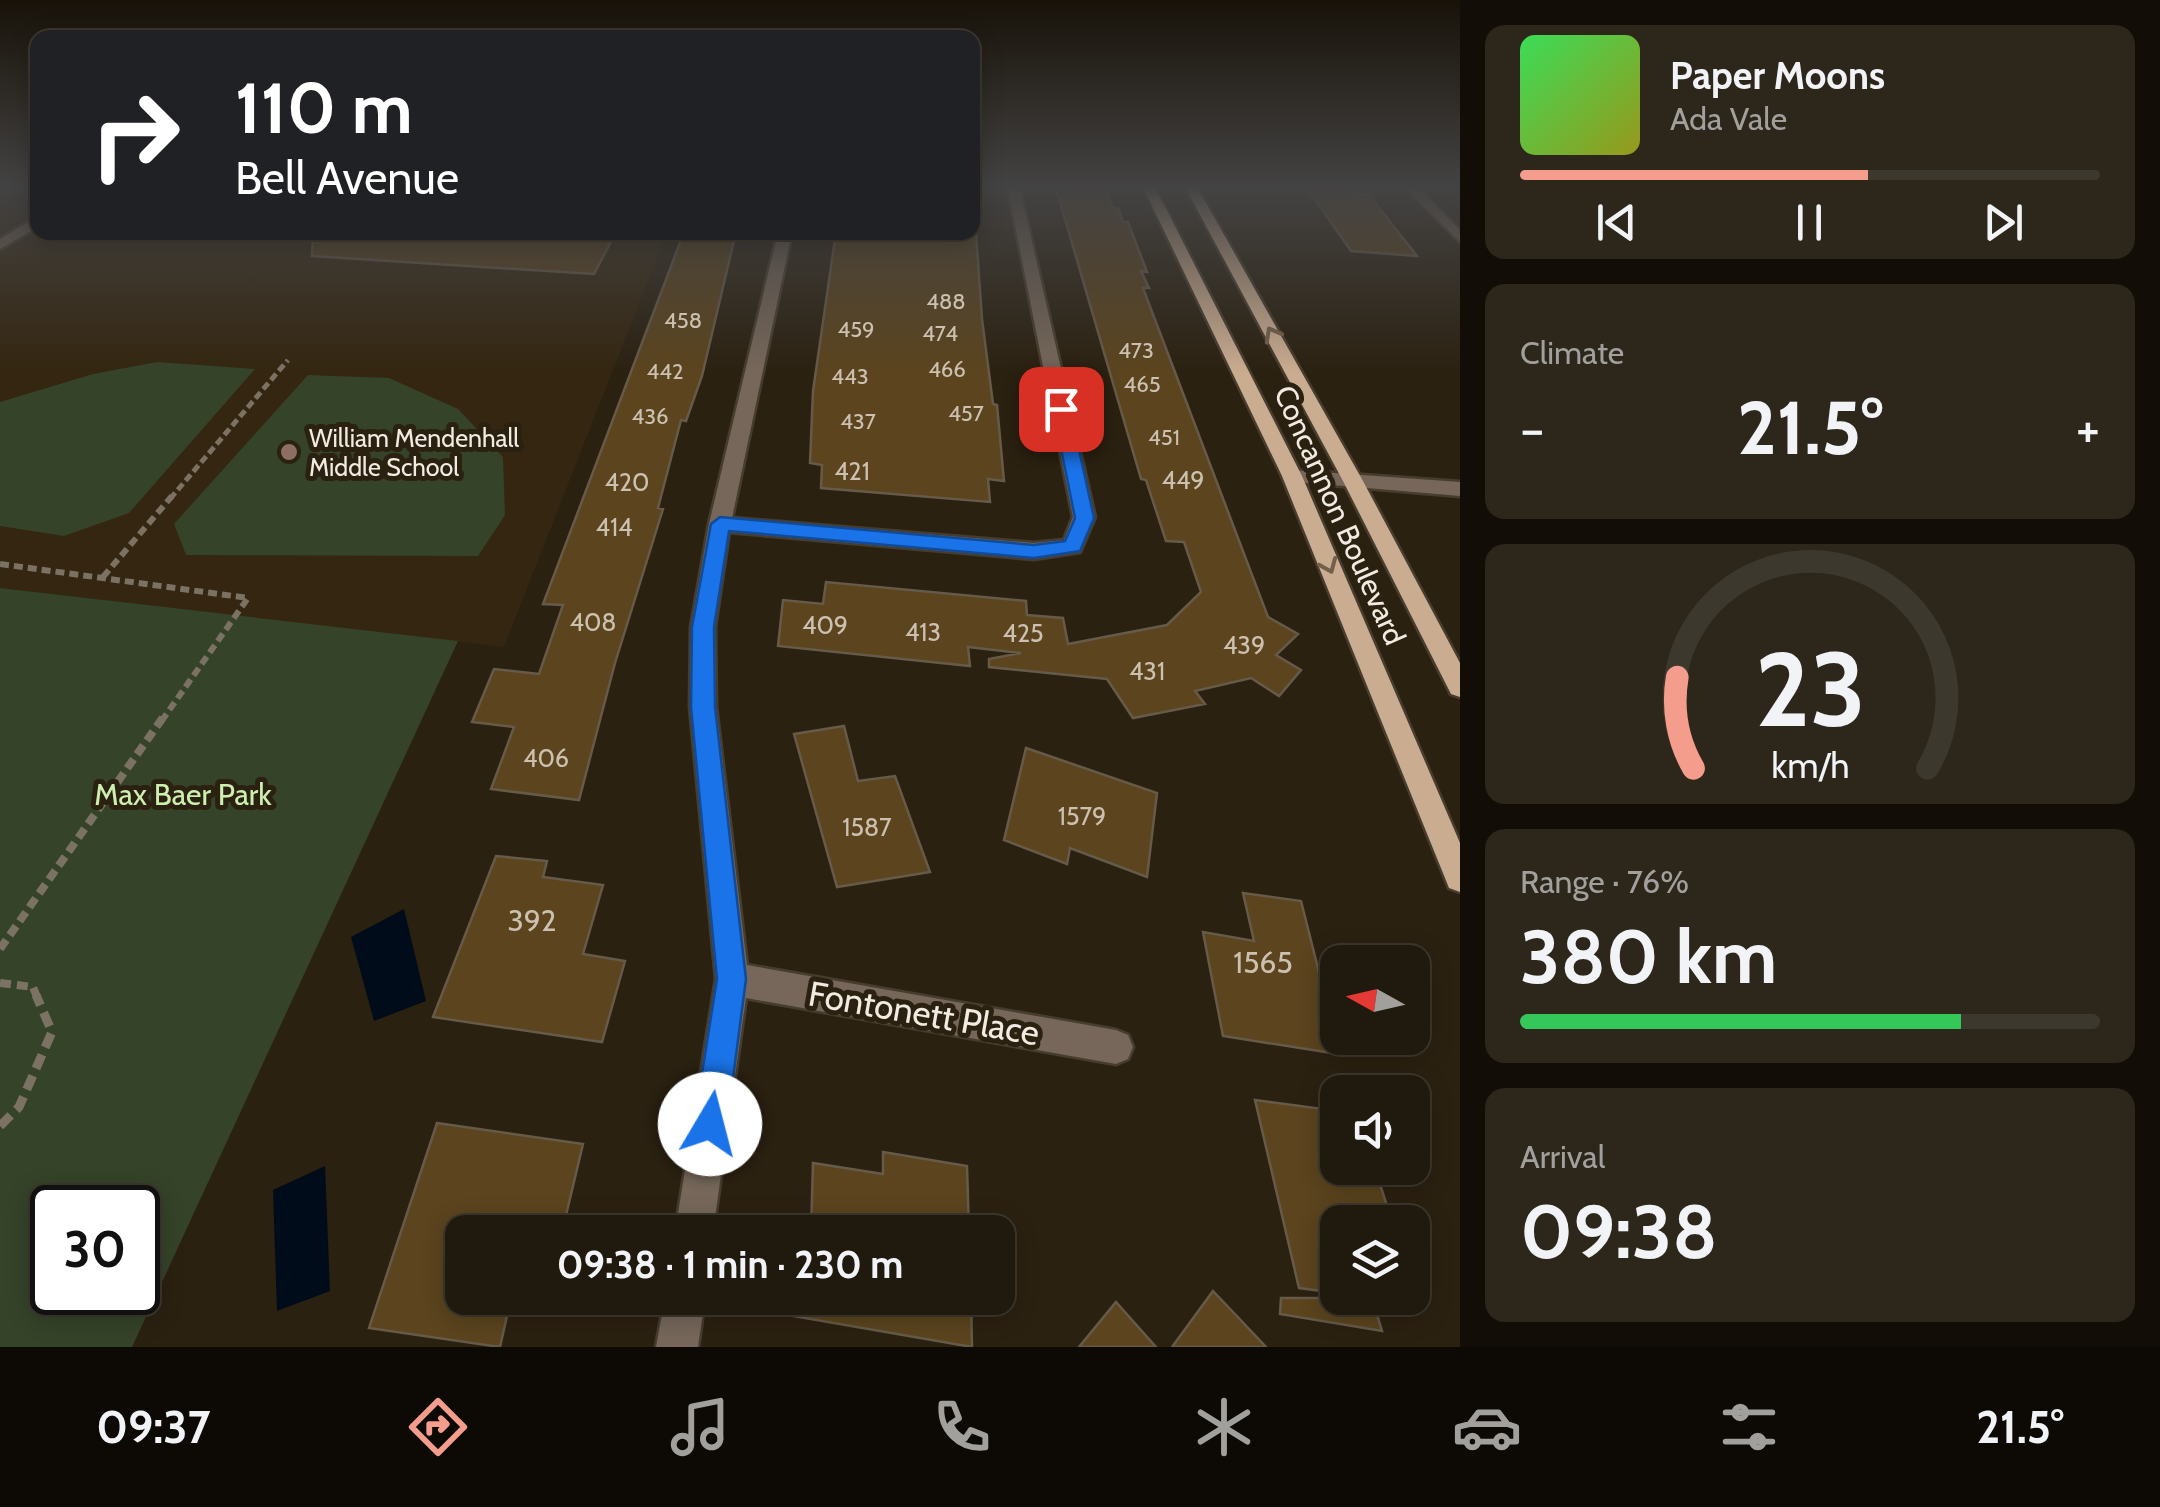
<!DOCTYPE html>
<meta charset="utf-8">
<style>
:root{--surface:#20190d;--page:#2d261b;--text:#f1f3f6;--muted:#a2a09d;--line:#3d382e;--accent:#f59d8d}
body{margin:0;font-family:Cabin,sans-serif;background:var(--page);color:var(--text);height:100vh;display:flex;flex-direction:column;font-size:38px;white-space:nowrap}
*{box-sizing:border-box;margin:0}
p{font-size:32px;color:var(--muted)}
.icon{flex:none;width:55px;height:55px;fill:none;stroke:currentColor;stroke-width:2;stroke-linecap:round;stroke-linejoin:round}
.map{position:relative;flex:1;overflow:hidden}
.side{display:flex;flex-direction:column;gap:25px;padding:25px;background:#120e07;width:700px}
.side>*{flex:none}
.guide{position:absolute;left:30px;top:30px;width:950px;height:210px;border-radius:20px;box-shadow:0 5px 25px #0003,0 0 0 2px var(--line);background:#202124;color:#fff;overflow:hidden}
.needle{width:65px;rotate:278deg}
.controls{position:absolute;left:1320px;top:945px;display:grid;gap:20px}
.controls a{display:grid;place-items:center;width:110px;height:110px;border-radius:20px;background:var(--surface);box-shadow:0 5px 25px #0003,0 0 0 2px var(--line);font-size:50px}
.speed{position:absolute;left:30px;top:1185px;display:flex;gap:20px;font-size:50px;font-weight:700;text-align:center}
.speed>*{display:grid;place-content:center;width:130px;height:130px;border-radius:50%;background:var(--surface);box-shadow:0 5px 25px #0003,0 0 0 2px var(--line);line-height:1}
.speed .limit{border:5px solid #111;border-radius:15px;background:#fff;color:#111}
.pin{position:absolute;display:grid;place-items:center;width:85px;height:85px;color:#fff;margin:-42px;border-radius:20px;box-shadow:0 5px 15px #0006}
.me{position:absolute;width:110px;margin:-55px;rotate:8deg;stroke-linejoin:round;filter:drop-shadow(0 0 8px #0008)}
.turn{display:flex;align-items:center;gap:35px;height:210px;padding:0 40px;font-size:45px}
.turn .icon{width:130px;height:130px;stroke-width:2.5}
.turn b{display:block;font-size:70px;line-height:85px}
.big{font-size:75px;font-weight:800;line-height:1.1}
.side .card{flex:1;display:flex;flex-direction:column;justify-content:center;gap:15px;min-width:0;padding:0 35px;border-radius:20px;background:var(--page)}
.side .dial{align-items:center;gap:0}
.dial svg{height:260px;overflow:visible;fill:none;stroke:var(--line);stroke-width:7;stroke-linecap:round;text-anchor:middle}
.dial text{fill:var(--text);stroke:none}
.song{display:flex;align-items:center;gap:30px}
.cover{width:120px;height:120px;border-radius:15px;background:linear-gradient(135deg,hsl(130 70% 55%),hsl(60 70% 35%))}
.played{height:10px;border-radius:5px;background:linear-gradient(90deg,var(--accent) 60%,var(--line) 60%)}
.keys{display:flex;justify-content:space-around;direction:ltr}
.heat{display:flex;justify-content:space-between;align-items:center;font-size:55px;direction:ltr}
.charge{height:15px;border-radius:8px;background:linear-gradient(90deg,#34c759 76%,var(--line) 0)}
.trip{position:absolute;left:445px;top:1215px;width:570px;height:100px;border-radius:20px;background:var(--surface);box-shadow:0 5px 25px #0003,0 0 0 2px var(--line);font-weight:800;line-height:100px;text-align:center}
.dock{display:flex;height:160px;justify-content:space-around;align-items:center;background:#0d0a05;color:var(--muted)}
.dock .icon{width:70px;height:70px}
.dock .on{color:var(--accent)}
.dock b{font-size:45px;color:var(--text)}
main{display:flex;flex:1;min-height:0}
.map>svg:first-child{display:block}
</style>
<main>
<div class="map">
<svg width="1460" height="1347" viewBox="0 0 1460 1347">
<rect width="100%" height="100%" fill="#2b2111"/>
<!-- built -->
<path fill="#342610" d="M37,188l1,44 629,1 -163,414 -504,-59v-377z"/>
<!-- green -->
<path fill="#354329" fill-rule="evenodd" d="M157,362l98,7 -126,144 -65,23 -64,-10v-124l93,-28z
M308,375l81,3 69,31 45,48 2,58 -27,41 -292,-1 -12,-31z
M0,588l458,53 -326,706h-132zM52,1208h86v84h-86z"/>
<!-- water -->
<path fill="#000c19" d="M404,909l22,92 -52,20 -23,-84z
M325,1166l5,125 -53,20 -4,-121z"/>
<!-- building -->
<path fill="#5b441e" stroke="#665a49" stroke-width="2.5" d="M1055,185h49l9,23h5l5,14h5l19,50 -6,-1 8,17h-6l125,329 30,17 -22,21 25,15 -22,26 -28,-18 -56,13 10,13 -72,14 -26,-39 -118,-12v-8l32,-6 -53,-6 2,19 -192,-20 5,-46 40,4 3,-22 200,19 1,14 36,3 5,26 99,-19 34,-33 -17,-50 -18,-1 -20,-61 -5,-1z
M1305,185h43l8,9 13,1 48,61 -66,-5z
M313,232h303l-22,42 -282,-18z
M684,232h52l-34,144 -16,45 -5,-1 -23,88 5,1 -48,154 -36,137 -88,-11 23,-62 -42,-5 22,-53 45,5 24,-69 -20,-1z
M836,232h140l6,87 11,85 4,1 7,76 -16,-2 2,23 -169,-14 1,-23 -12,-2 3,-72z
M844,726l14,55 37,-5 35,96 -93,15 -43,-153z
M1026,748l131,45 -10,84 -77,-29 -3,16 -63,-24z
M496,856l51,5 -4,16 60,8 -20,69 42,7 -23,81 -169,-25z
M1243,893l58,8 21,83 16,2v68l-115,-18 -20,-104 51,9z
M1255,1100l83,11v57h37l17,54h-54v71l-39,-5z
M437,1123l146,21 -21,88 -35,-5 -1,5h-64v66h49l-11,49 -131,-19z
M883,1152l84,14 2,66h-158l2,-69 70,11z
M1213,1291l20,21 33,35h-94z
M778,1298h193l1,49 -196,-34z
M1281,1298h91l10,33 -102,-17z
M1116,1302l40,45h-77z"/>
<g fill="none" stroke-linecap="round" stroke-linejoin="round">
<defs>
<path id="minor" d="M1007,185h12l76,332 -15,35 -46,7 -305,-27 -14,95 1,80 31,258 369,65 12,5 5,12 -5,12 -12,5 -370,-66 -33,234h-38l41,-253 -26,-272 1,-80 18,-103 69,-292h14l-60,286 302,25 30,-3 9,-23z
M1402,185h13l45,45v12z
M38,216v11l-38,22v-10z
M1292,470l168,12v14l-175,-15 -3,-5z
M665,1298h40l-7,49h-42z"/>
<path id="major" d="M1142,185h12l148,291 158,367v49l-11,-4 -4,-10 -163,-402z
M1184,185h12l167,296 97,182v34l-9,-3 -108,-213z"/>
</defs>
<!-- minor casing -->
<use href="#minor" stroke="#473d2e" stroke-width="5"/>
<!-- major casing -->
<use href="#major" stroke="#473d2e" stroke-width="5"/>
<!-- path-far3 -->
<path stroke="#7b7264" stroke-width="5" stroke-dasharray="8 4" stroke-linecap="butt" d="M170,499l118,-139"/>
<!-- path-far2 -->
<path stroke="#7b7264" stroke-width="6" stroke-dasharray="9 5" stroke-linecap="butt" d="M0,564l248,34 -85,121
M103,577l69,-81"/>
<!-- path-far1 -->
<path stroke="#7b7264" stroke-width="8" stroke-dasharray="11 6" stroke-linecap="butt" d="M0,949l164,-233
M0,983l33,4 4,10"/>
<!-- path -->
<path stroke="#7b7264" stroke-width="9" stroke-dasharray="15 8" stroke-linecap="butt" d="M0,1126l19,-19 33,-75 -16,-37"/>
<!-- minor -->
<use href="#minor" fill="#76675a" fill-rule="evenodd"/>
<!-- major -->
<use href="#major" fill="#caac90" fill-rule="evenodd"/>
</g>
<!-- one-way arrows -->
<defs><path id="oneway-chevron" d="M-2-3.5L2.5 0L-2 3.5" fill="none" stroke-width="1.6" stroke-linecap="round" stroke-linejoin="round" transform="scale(2.5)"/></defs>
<g stroke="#73604a">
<use href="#oneway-chevron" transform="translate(1272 334) rotate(-119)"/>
<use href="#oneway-chevron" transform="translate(1329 566) rotate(67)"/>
</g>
<!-- sky -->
<linearGradient id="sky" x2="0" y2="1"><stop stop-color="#181209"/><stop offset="0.5" stop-color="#444343"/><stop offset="1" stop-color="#444343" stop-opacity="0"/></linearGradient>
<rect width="1460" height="373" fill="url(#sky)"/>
<!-- route -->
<path fill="#1a73e8" stroke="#114b97" stroke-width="2.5" d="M1061,404l9,5 24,109 -14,33 -46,7 -305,-27 -15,96 1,80 31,272 -19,145 -5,12 -12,4 -11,-4 -5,-12 23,-145 -26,-272 1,-80 19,-103 9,-7 314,28 31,-4 10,-23 -22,-109z"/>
<!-- markers -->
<circle fill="#8d6e63" stroke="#2b2111" stroke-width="4" cx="289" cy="452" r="10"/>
<g text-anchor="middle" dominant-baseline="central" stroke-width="10" stroke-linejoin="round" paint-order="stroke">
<!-- far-number labels -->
<g font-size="22" fill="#ccc1b0">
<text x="946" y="301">488</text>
<text x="683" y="320">458</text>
<text x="856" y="329">459</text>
<text x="940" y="333">474</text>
<text x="1136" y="350">473</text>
<text x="947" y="369">466</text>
<text x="665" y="371">442</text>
<text x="850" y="376">443</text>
<text x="1142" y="384">465</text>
<text x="966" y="413">457</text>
<text x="650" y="416">436</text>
<text x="858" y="421">437</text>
<text x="1164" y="437">451</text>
</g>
<!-- far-poi labels -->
<g font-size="25" fill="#f2ebe1" stroke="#2b2111" text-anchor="start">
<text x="309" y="438">William Mendenhall<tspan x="309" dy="29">Middle School</tspan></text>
</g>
<!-- number labels -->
<g font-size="25" fill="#ccc1b0">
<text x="852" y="471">421</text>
<text x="1183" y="480">449</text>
<text x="627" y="482">420</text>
<text x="614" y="527">414</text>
<text x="593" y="622">408</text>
<text x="825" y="625">409</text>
<text x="923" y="632">413</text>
<text x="1023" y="633">425</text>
<text x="1244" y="645">439</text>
<text x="1147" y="671">431</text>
<text x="546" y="758">406</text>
<text x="1082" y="816">1579</text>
<text x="867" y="827">1587</text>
</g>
<!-- street labels -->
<g font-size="30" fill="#f2ebe1" stroke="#2b2111">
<text transform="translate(1340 515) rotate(66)">Concannon Boulevard</text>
</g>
<!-- park labels -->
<g font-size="30" fill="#cdefaf" stroke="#2b2111">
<text x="183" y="794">Max Baer Park</text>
</g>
<!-- near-number labels -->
<g font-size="30" fill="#ccc1b0">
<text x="532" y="920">392</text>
<text x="1263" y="962">1565</text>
</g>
<!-- near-street labels -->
<g font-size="35" fill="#f2ebe1" stroke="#2b2111">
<text transform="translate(924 1013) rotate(10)">Fontonett Place</text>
</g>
</g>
</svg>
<div class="controls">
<a><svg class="needle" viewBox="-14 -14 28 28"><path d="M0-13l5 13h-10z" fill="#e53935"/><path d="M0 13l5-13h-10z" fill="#a2a09d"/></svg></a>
<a><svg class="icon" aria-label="sound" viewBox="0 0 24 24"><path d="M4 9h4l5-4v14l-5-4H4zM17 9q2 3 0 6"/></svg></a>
<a><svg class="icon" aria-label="layers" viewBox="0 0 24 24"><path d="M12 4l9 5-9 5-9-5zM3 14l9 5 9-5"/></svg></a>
</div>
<div class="speed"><div class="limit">30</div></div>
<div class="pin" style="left:1061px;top:409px;background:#d93025"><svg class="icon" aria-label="arrive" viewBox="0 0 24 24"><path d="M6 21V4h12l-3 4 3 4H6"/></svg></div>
<svg class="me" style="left:710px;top:1124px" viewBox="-20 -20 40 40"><circle r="19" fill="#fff"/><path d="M0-13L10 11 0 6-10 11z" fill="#1a73e8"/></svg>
<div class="trip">09:38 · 1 min · 230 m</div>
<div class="guide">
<div class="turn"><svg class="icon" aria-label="right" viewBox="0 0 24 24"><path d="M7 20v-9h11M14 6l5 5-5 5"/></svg><div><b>110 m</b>Bell Avenue</div></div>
</div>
</div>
<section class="side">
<div class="card">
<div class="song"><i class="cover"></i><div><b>Paper Moons</b><p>Ada Vale</p></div></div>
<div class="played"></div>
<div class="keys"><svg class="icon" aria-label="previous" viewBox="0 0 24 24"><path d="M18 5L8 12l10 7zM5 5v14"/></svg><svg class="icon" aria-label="pause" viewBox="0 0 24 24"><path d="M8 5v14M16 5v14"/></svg><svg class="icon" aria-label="next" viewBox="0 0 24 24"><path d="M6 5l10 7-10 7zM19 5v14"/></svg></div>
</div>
<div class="card"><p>Climate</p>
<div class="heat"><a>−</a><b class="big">21.5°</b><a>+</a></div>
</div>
<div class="card dial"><svg viewBox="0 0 100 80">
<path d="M14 69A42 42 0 1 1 86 69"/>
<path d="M14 69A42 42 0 0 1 9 41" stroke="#f59d8d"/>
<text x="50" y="56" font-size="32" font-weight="700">23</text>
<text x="50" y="72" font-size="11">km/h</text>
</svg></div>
<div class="card"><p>Range · 76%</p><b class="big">380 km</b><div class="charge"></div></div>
<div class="card"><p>Arrival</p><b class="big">09:38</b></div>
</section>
</main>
<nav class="dock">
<b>09:37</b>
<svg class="icon on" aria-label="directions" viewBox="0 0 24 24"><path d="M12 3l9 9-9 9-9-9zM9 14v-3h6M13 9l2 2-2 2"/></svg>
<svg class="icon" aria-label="music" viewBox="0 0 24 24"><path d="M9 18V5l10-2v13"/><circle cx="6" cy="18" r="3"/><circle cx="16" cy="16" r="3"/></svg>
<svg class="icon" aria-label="phone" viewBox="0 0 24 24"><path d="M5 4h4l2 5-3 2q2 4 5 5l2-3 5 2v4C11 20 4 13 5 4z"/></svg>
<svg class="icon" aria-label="climate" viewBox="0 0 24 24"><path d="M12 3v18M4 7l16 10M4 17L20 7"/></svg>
<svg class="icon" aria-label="car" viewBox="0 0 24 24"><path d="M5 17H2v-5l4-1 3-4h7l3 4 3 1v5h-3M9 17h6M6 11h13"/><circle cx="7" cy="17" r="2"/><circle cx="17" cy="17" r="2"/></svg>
<svg class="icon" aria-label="filters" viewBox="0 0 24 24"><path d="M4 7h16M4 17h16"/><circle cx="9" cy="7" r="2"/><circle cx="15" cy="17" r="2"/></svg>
<b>21.5°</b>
</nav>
